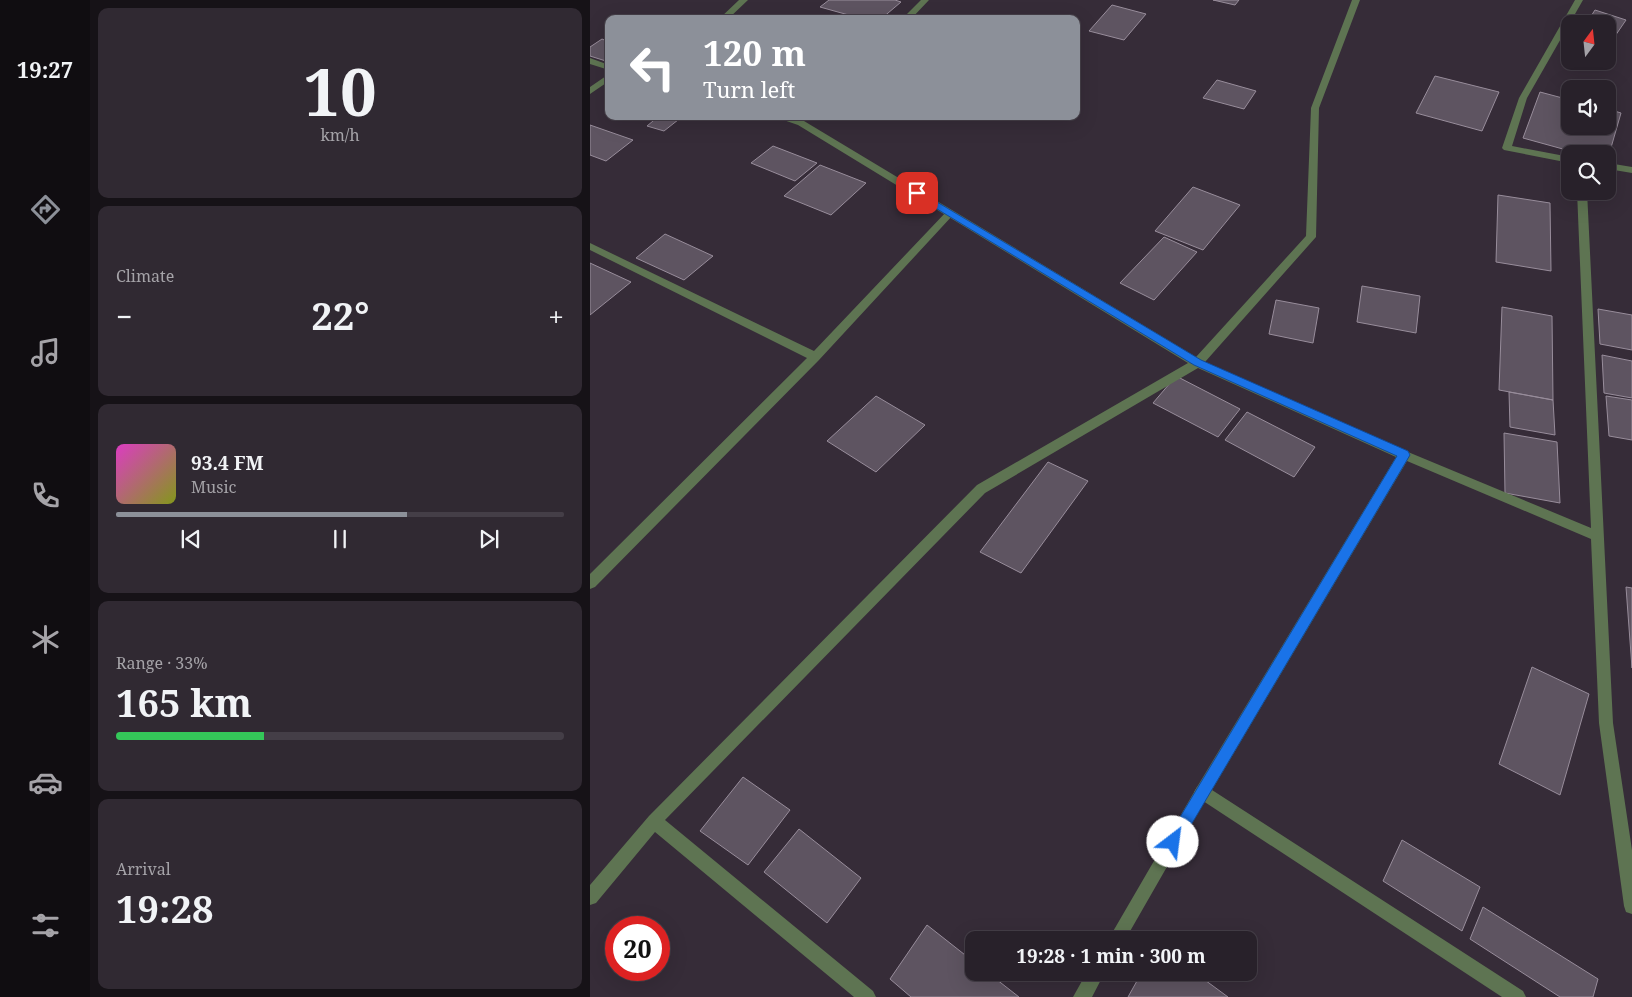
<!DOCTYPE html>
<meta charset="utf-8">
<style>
:root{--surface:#28212a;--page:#302932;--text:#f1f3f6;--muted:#a5a3a8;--line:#443e47;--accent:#8c9099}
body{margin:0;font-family:"Noto Serif",serif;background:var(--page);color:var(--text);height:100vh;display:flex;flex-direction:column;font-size:19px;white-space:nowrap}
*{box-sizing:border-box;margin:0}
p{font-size:16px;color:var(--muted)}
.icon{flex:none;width:28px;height:28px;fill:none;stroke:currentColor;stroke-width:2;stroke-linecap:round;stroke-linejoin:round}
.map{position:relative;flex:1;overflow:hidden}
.details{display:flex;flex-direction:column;gap:8px;padding:8px;background:#161217;width:500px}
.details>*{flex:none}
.hud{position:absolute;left:15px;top:15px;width:475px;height:105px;border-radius:10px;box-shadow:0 5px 20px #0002,0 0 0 1px var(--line);background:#8c9099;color:#fff;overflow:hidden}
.needle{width:32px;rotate:15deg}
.fabs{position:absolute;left:971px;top:15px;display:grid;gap:10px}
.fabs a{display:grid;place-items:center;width:55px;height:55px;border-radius:10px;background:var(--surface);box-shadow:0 5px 20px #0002,0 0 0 1px var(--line);font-size:25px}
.speed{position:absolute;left:15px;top:916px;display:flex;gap:10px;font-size:25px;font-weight:700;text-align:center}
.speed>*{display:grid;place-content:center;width:65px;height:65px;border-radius:50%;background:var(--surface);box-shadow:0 5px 20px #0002,0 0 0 1px var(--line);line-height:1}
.speed .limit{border:8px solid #d22;background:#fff;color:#111}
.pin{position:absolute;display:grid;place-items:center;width:42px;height:42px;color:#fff;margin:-21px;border-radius:10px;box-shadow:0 2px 8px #0006}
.me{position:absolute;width:55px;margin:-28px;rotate:30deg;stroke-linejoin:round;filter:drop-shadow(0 0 4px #0008)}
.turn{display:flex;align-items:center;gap:18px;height:105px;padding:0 15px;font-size:22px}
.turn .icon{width:65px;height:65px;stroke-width:2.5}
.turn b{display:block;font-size:35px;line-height:42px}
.big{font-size:38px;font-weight:700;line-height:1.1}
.details .tile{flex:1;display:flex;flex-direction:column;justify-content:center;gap:8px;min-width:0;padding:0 18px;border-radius:10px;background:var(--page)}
.details .dial{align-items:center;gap:0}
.dial b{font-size:65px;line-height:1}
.song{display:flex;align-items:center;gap:15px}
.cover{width:60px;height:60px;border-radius:8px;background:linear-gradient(135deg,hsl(310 70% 55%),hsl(70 70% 35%))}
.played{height:5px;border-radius:2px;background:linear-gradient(90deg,var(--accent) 65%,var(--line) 65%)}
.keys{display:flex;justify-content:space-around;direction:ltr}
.heat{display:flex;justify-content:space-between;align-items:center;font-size:28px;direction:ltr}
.charge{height:8px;border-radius:4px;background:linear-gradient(90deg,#34c759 33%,var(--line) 0)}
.trip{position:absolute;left:375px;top:931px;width:292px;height:50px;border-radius:10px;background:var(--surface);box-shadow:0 5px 20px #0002,0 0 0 1px var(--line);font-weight:700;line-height:50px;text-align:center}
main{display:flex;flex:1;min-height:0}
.menu{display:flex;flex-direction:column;width:90px;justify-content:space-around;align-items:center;background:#100d11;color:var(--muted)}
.menu .icon{width:35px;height:35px}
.menu .selected{color:var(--accent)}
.menu b{font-size:22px;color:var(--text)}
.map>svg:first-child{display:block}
</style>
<main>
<nav class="menu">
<b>19:27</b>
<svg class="icon selected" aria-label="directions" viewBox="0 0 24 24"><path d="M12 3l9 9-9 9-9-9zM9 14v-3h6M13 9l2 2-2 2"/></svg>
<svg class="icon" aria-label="music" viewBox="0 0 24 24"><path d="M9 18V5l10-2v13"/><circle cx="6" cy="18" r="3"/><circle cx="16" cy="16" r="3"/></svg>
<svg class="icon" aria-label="phone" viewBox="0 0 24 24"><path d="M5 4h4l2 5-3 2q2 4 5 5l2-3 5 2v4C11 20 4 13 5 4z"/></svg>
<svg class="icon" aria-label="climate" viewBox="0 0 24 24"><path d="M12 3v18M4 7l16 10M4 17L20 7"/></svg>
<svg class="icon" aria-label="car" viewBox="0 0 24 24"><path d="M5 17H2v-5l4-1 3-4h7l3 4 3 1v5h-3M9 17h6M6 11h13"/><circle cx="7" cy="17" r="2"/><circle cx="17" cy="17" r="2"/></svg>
<svg class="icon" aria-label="filters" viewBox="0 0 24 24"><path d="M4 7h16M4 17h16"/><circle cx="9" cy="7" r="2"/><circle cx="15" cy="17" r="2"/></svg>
</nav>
<section class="details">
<div class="tile dial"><b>10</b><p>km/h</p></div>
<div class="tile"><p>Climate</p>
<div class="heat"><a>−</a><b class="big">22°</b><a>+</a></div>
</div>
<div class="tile">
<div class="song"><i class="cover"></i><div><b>93.4 FM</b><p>Music</p></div></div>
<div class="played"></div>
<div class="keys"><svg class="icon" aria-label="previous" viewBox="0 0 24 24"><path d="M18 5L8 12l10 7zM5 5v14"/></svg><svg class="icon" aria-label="pause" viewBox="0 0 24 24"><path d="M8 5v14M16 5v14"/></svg><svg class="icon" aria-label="next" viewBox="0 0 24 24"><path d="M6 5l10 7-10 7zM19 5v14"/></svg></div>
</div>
<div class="tile"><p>Range · 33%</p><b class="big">165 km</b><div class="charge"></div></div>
<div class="tile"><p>Arrival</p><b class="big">19:28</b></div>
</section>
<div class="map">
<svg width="1042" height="997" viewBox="0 0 1042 997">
<rect width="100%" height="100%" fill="#362c38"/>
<!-- building -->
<path fill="#5e5461" stroke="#988d9b" d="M239,0h66l6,2 -20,17h-18l-43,-12z
M623,0h26l-4,5z
M522,5l34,9 -22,26 -35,-9z
M1005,10l31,10 -15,22 -3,-1v-17h-22z
M12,39l7,3v20l-19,-6v-9z
M845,76l64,16 -17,39 -66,-18z
M627,80l39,11 -12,18 -41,-11z
M950,92l30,8v26h38v-17l13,4 -13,45v-4h-27l-58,-16z
M69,116h24l-19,15 -17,-5z
M0,125l43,15 -27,21 -16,-6z
M183,146l44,17 -22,18 -44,-18z
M230,165l46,18 -35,32 -47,-19z
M603,187l47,18 -37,45 -48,-19z
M908,195l52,8 1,68 -55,-9z
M75,234l48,22 -29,24 -48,-22z
M574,237l33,15 -43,48 -34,-17z
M0,263l41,19 -41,33z
M772,286l58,10 -4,37 -59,-11z
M686,300l43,8 -6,35 -44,-9z
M912,307l50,9 1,84 -54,-10z
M1008,309l34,6v35l-32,-6z
M1012,355l30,6v37l-28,-5z
M586,376l64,33 -22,28 -65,-34z
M919,392l44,8 2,35 -45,-8z
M286,396l49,29 -49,47 -49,-31z
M1016,396l26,4v40l-23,-4z
M657,412l68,35 -21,30 -69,-37z
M914,433l53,9 3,61 -55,-10z
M458,462l40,19 -67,92 -41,-21z
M1036,587l6,1v80z
M942,667l57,27 -29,101 -61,-31z
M153,777l47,33 -42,55 -48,-34z
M209,829l62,49 -34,45 -63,-51z
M812,840l78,47 -18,44 -79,-50z
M893,907l115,72 -5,18h-33l-90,-58z
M337,925l47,37v10h13l32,25h-108l-21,-18z
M552,972h52l34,25h-100z"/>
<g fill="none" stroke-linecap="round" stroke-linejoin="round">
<!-- lane -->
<path fill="#5e7452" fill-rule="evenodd" d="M149,0h9l-20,19h-9z
M19,74v7l-19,13v-7z
M360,210l5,3 -2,2 -134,145 -224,227 -5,2v-15l217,-216 -217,-108v-7l224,108 133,-140z
M612,784l5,3 3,5 -3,5 -82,143h-17l89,-153z
M497,972h18l-13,25h-19z"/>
<!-- street -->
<path fill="#5e7452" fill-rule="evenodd" d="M331,0h8l-18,19h-9z
M762,0h8l-41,108 -3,129 -111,125 203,90 183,76 -14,-337h10l26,532 19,127v64l-6,-2 -2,-6 -25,-183 -8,-184 -184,-78 -195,329 311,201 3,6h-24l-305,-200 -3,-5 3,-5 199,-330 -198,-89 -213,125 -320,327 208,171 3,6h-22l-199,-165 -59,71 -6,2v-20l59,-69 328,-331 211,-122 -390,-238 -26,-9h15l17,5 392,236 110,-121 5,-128z
M985,0h8l-56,98 -15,48 58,11v6l-66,-13 -2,-2 17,-50z
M0,58l19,7v5l-19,-6z
M1018,163l24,4v6l-24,-4z"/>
</g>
<!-- route -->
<path fill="#1a73e8" stroke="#114b97" d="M327,190l284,170 207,91 2,4 -232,392 -5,2 -5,-2 -2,-5 2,-5 229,-381 -203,-91 -280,-170 -2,-2z"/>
</svg>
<div class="fabs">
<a><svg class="needle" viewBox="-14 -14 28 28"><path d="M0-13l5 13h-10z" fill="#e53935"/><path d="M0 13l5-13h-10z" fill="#a5a3a8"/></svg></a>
<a><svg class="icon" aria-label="sound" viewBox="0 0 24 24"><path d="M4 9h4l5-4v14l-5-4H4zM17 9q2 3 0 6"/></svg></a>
<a><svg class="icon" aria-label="search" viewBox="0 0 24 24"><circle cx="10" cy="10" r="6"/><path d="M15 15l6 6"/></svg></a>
</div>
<div class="speed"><div class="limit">20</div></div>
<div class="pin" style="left:327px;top:193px;background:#d93025"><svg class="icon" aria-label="arrive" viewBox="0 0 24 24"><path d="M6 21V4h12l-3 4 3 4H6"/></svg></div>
<svg class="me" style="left:583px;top:842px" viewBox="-20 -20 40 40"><circle r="19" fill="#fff"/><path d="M0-13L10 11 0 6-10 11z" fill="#1a73e8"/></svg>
<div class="trip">19:28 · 1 min · 300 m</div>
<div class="hud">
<div class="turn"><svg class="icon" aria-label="left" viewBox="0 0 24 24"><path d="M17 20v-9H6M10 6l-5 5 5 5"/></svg><div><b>120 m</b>Turn left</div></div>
</div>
</div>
</main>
